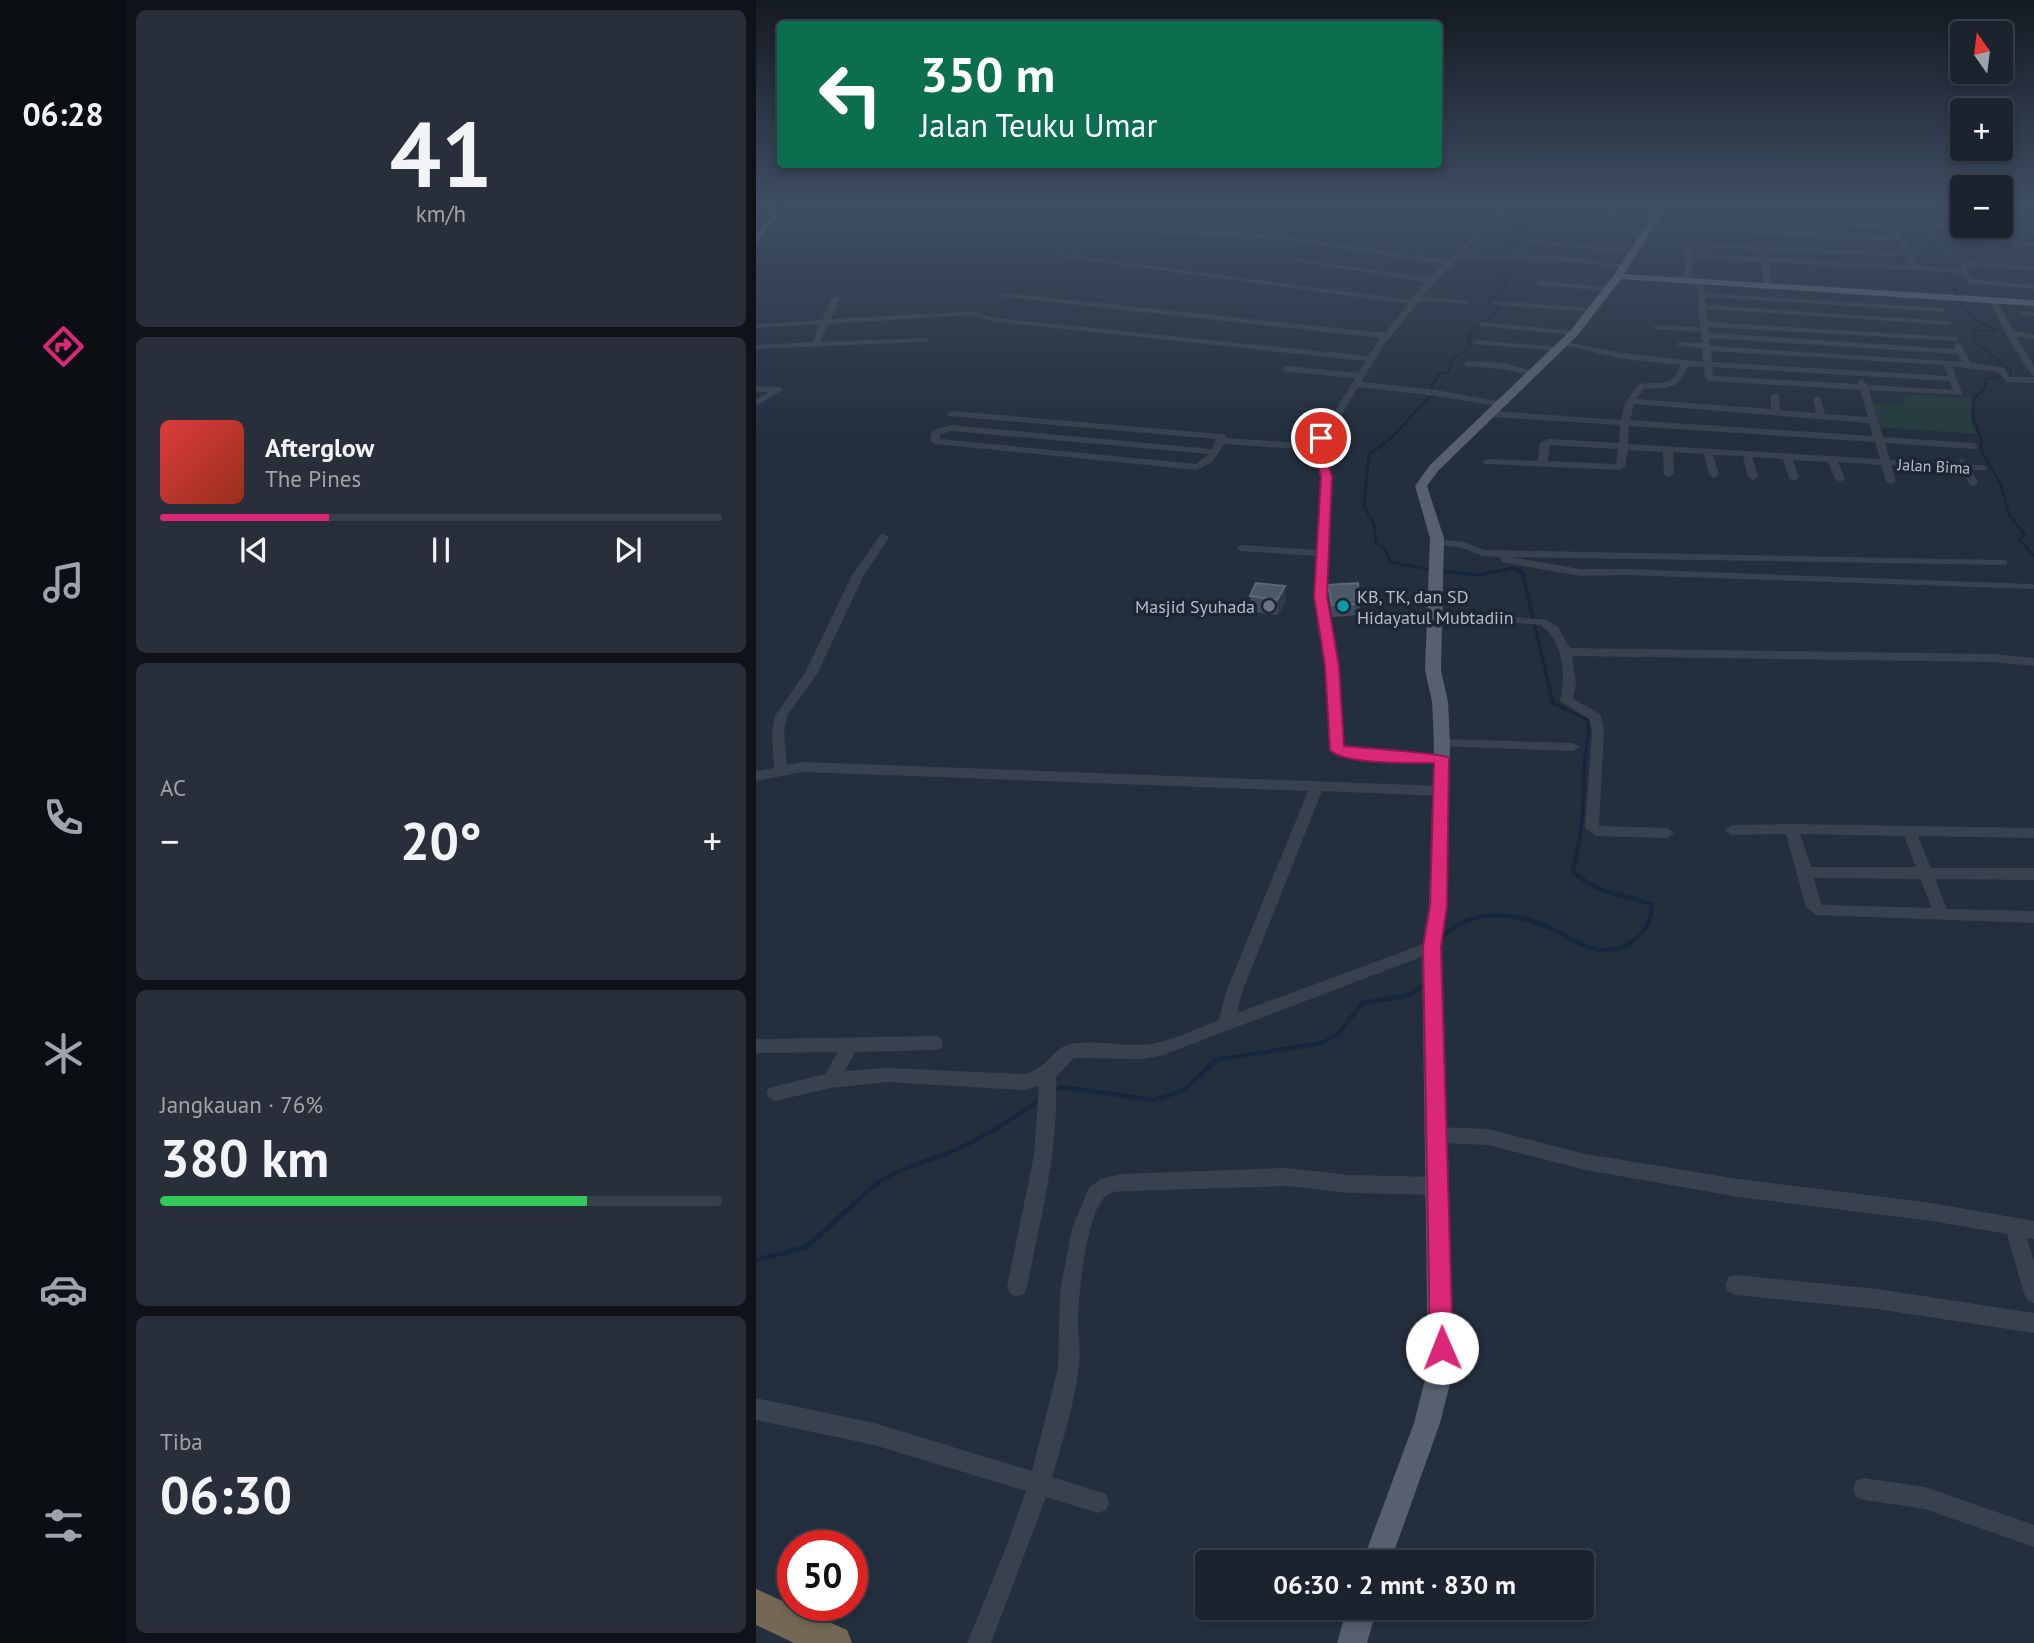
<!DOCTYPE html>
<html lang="id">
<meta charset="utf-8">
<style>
:root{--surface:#1b232e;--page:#282f3a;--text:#f1f3f6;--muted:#a0a4aa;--line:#39404a;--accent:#db2777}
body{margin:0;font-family:"PT Sans",sans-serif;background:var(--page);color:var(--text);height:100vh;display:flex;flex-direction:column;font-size:26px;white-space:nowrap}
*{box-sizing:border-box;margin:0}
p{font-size:23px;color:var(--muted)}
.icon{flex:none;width:38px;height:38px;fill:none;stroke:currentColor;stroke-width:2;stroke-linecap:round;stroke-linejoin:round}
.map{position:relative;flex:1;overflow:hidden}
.sheet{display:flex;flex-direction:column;gap:10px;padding:10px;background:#0f1319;width:630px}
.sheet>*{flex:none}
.guide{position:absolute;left:21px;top:21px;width:665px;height:147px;border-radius:7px;box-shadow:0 4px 10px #0003,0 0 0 2px var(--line);background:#0b6e4f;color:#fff;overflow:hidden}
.needle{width:46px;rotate:346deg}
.fabs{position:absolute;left:1194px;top:21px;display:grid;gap:14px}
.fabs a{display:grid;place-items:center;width:63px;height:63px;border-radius:7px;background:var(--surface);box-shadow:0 4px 10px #0003,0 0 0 2px var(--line);font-size:35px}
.speed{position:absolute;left:21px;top:1530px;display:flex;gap:14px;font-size:35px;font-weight:700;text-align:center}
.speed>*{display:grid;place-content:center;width:91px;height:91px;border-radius:50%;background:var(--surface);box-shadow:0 4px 10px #0003,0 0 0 2px var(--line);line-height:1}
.speed .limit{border:10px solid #d22;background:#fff;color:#111}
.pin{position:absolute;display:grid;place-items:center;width:60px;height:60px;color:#fff;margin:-30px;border:4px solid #fff;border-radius:50%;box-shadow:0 2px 7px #0007}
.me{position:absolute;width:77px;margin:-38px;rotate:359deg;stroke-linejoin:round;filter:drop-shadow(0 0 5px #0008)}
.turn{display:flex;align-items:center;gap:24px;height:147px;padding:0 28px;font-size:32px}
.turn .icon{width:91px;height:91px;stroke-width:2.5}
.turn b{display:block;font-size:49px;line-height:60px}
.big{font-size:52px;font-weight:600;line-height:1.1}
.sheet .tile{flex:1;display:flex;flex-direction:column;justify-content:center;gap:10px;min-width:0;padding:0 24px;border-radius:10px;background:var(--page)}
.sheet .dial{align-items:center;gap:0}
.dial b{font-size:91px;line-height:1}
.song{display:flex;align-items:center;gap:21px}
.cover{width:84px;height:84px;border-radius:10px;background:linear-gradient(135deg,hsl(0 70% 55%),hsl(10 70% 35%))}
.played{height:7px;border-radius:4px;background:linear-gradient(90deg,var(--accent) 30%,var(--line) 30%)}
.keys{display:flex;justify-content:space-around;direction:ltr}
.heat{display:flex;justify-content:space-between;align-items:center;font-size:38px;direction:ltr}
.charge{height:10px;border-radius:5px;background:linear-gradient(90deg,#34c759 76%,var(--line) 0)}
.trip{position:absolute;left:439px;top:1550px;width:399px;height:70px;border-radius:7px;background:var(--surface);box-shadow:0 4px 10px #0003,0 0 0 2px var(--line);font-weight:600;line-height:70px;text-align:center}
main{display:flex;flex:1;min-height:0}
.tab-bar{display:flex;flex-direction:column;width:126px;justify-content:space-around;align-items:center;background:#0b0e12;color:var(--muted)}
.tab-bar .icon{width:49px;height:49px}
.tab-bar .selected{color:var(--accent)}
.tab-bar b{font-size:32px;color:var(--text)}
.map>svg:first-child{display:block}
</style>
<main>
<nav class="tab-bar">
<b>06:28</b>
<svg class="icon selected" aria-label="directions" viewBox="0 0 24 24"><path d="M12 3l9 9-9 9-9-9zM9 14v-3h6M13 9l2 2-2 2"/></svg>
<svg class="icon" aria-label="music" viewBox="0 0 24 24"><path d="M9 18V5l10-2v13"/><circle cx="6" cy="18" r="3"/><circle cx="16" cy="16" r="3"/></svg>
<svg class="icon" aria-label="phone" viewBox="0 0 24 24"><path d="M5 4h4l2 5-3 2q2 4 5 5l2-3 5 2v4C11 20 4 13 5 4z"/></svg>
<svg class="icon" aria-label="climate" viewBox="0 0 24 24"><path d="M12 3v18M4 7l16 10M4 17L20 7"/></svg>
<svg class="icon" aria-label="car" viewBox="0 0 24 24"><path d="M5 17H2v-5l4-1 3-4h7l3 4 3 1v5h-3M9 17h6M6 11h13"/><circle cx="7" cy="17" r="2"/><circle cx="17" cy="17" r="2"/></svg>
<svg class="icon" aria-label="filters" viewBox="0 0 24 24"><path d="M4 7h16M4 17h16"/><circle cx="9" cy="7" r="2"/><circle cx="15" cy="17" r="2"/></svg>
</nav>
<section class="sheet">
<div class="tile dial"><b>41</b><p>km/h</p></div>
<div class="tile">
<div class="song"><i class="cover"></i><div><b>Afterglow</b><p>The Pines</p></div></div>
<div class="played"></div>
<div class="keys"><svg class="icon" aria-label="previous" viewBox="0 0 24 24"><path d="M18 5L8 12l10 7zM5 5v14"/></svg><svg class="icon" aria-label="pause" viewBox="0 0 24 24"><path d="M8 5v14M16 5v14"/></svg><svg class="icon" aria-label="next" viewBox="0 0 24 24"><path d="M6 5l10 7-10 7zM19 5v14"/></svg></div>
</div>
<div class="tile"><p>AC</p>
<div class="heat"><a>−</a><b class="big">20°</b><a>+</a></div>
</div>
<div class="tile"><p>Jangkauan · 76%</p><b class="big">380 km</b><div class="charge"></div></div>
<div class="tile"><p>Tiba</p><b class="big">06:30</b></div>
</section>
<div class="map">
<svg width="1278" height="1643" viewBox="0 0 1278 1643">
<rect width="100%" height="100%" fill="#242f3e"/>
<!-- green -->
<path fill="#263c3f" d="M1147,394l68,4v24l6,12 -102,-7 -5,-24 35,1z"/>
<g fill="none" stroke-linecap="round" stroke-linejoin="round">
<!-- stream-far4 -->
<path stroke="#17263c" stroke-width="2" d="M10,221l-4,-1 17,-16
M1169,232l37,72 13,16 22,10 -22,1 -1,10 29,23
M693,364l22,-20 -3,-6 3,-6 25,-19 1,-4 -8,-11 15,-8 3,-15 -21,-5 12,-7 7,-14 15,-6 -5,-11 17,-13 33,-2v-5l16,-8"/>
<!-- stream-far3 -->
<path stroke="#17263c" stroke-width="2.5" d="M1244,362l11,9 -1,4 -24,4 -1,9 -11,10 -1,20 9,23 -2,7 21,37 8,30 16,20 -6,4 15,17
M677,390l-2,-5 9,-11 9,-2 2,-10
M676,570l-42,-8 -6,-15 -8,-4 -2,-19 -10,-17 5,-54c28,-13 40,-40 65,-59
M684,571h3
M740,571l17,-3 8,3"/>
<!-- stream-far2 -->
<path stroke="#17263c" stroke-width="3.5" d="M761,570l5,2 31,131 35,17c2,14 -2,24 -3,38 -3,28 0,55 -6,82
M684,571l37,4 28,-5"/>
<!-- stream-far1 -->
<path stroke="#17263c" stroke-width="4.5" d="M685,938c29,-31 75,-26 111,-9 13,6 25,15 39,19 30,9 60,-12 61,-43 -27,-12 -59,-10 -79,-35l7,-31
M299,1091l6,-4 93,13 30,-10 32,-30 106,-17 17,-10 23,-30 44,-7 19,-11
M113,1190c24,-22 59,-28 89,-41 30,-14 57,-32 84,-51"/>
<!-- stream -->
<path stroke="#17263c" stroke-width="5" d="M0,1260l51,-13 64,-59"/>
<!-- minor -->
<path fill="#38414e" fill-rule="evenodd" d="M173,204h80l-3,2 -227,5 -3,-2 3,-2z
M752,204h6l-52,50 105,3 61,9 -4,2 -57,-7 -109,-3 -36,39 42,3 4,2 -1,2 -48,-3 -35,44 -23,37 75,8 66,12 4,3 -1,2 -69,-11 -78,-9 -35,60 9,30 -6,119 12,70 5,81 46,7 57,1 2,3 -2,3 -5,1h-52l-57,-9 -6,-87 -12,-70 3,-40 -76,-5 -5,-3 5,-3 76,5 5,-73 -8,-27 -90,-6 -12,18 -16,8 -261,-26 -5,-3 2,-10 18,-6 262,24 4,-10 -267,-23 -2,-2 5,-3 270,23 3,1 1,3 89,6 40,-66 -69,-6 -4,-3 4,-3 72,7 8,-12 -370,-39 -25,-7 -143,9 -8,18 107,-4 1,2 -4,2 -168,7v-4l56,-3 8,-18 -64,4v-4l66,-4 10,-22 4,-2 4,2 -9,21 140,-8 25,7 372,38 13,-18 -377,-41 -4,-2 4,-2 381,40 23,-29 -358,-49 4,-2 357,47 15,-18 -132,-21 4,-2 131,19 14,-14 -172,-26 -205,-8 -3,-2 3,-2 205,8 176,26zM195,431l258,23 -13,10 -256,-25v-4z
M1150,204h6l2,3 48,4v4l-47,-4 -4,6 6,4 117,9v4l-110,-8 7,8 103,8v4l-107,-9 -6,-8 -17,-11 5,-7z
M1244,207l34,2v4l-34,-2z
M850,211l46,8 3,2 -3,2 -48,-9z
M968,217l170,8 10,14 14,27 42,3 1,-6 10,-1 63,4v4l-63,-4 -4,1v4l5,8 62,6v4l-64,-6 -9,-10 -193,-11 4,24 -4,2 -4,-2 -3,-24 -62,-4 -4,-2 4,-2 61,3 -1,-5 3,-2 -67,-3 -3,-2 3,-2 209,10 -6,-12 -174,-9 -3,-2 3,-2 171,9 -3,-8 -170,-9zM1010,250l140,7 4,9 -143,-8z
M13,221l2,3 -15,2v-4z
M776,240l103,10 4,2 -4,2 -105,-11z
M932,244l4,2 1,23 -4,12 -4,2 -4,-2 4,-12 -1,-23z
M941,280l7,2 1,11 238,15 4,2 -4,2 -238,-15 1,8 243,16 4,2 -4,2 -243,-16 2,13 248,15 4,2 -4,2 -248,-14 1,6 246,16 -2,-4 4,-2 4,2 10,18 33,5 6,9h24v6l-27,-1 -9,-10 -46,-6 10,27 -1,2 -92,-5 14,47 91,6 5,3 -5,3 -89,-6 5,17 68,4 1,-4 3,-1 6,5 18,2v4h-15l7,13 -5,3 -3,-1 -9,-15 -70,-5 5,16 -5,3 -5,-3 -5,-16 -43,-3 7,17 -5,3 -5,-3 -7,-17 -35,-2 6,18 -5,3 -5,-3 -6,-19 -31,-2 6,20 -5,3 -5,-3 -5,-21 -30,-1 6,20 -5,3 -5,-3 -5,-21 -31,-2 1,22 -5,3 -5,-3 -1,-22 -35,-2 -3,17 -5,3 -135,-6 -2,-2 5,-3 50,2 2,-18 8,-4 71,4 1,-18 -126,-8 -5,-3 5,-3 127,9 4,-17 14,-19c22,-3 31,5 42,-19l-58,-6 -63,-15 4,-2 59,11 80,9 -1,-14 -22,-2 -4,-2 4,-2 22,1 -1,-11 -45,-3 -4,-2 4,-2 44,2zM953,338l249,16 4,8 -252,-16zM955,351l233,14 4,11 -236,-14zM933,366l15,1 1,11 4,3 151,9 8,27 -43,-3 -4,-15 -4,-3 -4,3 3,14 -36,-3 -1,-14 -4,-3 -4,3v13l-135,-10 8,-10 21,-1 12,-4zM956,367l237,14 4,9 -86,-5 -5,-6 -3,1 -1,4 -145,-8zM878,404l235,19 4,13 -243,-16zM873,426l246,16 5,17 -252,-15zM794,445l68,4 -2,15 -68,-3z
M785,281l68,6 4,2 -4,2 -71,-6 -1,-2z
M1233,298h6l19,33 20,4v4l-17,-2 17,29v10l-4,-3 -25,-40z
M739,301l99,7 4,2 -4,2 -102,-7v-4z
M1268,311l10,1v4l-13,-1 -1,-2z
M727,322l91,9 4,2 -4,2 -94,-9 -1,-2z
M722,340l81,7 4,2 -4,2 -84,-7 -1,-2z
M712,361l36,2 35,10 -4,3 -31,-7 -39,-3 -1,-2z
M0,386l23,1 4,3 -27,16v-7l13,-7h-13z
M128,534l5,3 -26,40 -46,97 -30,42 -3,17 3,32 16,-3 638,24 7,5 -7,5 -119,-5 -80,201 -5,21 195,-72 5,2 3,4 -3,4 -274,104 -20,4 -69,-1 -18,19c3,72 -15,140 -29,210l-3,7 -7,3 -7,-3 -3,-7 27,-132 5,-69 -15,4 -137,-8 -56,6 -56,13 -6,-3 -3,-5 3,-5 56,-14 13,-22 -82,1v-14l179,-3 6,2 2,5 -2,5 -6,2 -80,2 -10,19 42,-3 137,6c24,-5 25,-22 43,-29 16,-6 56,1 76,0 26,-2 52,-16 76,-25l7,-28 82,-201 -505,-19 -47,9v-10l18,-3 -2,-35 3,-17 30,-43 46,-96 29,-42z
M681,539l28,3 19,8 519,10 4,1v4l-496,-8 69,12h46l404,15 4,1v4l-408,-14 -46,1 -74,-13 -4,-1 -2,-5 -18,-1 -19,-8 -30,-4v-4z
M680,610l111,10 11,7 12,21 425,6 39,4v8l-39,-4 -423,-6 4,28 -3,15 27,15 4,17 -5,95 68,2 7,5 -7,5 -71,-2 -11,-8 7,-97 -3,-12 -29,-18c6,-25 4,-60 -20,-76l-108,-10 -2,-2z
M686,739l131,4 7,4 -7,4 -136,-5 -2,-3 2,-3z
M1035,824l243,4v10l-116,-2 13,32h103v12l-99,-1 12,30 87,2v12l-218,-8 -10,-8 -20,-73 -54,1 -7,-5 7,-5zM1044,834l104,2 12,31h-105zM1058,878l106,1 12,29 -109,-3 -2,-1z
M680,1127l52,2 98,25 152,25 194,24 102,18v18l-7,-1 7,23v42l-7,-3 -3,-7 -17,-59 -75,-13 -194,-24 -152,-27 -98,-25 -52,-2 -6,-2 -3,-6 3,-6z
M531,1168l63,7 89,2 7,3 2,6 -2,6 -7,3 -89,-2 -63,-7 -159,5c-7,0 -15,0 -21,4 -21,15 -29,103 -29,129 0,15 3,28 1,43 -5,37 -16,74 -27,110l54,17 3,8 -3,8 -8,3 -52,-16 -55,146h-24l38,-93 21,-59 -152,-46 -118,-25v-22l118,25 158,48 26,-103 2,-75 12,-65 17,-40 11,-9 22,-5z
M979,1275l142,14 157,24v20l-157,-24 -142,-14 -7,-3 -3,-7 3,-7z
M1108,1478l61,9 109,38v22l-109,-38 -61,-9 -8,-3 -3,-8 3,-8z"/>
<!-- major -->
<path fill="#56606e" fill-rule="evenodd" d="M23,204h8l-31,40v-9z
M904,204h8l-44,70 410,26v6l-413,-27 -43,56 -140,136 -11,15 17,52 -3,132 7,32 2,41 -3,163 -5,41 12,421 -14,55 -50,140h-28l52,-140 14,-55 -6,-421 7,-41 5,-163 -2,-41 -7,-32 5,-132 -15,-52 15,-21 140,-134 44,-56z
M591,1608h30l-10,35h-30z"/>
<!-- highway -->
<path fill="#746855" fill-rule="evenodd" d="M0,1589l91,41 5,13h-58l-38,-18z"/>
</g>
<!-- wall -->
<path fill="#3f4b5c" d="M327,204h47l-14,5 -32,-4z
M572,585l32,19v11l-28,2 -3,-21z
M494,596l36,5 -8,14 -27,-3z"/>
<!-- shaded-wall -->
<path fill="#2f3b4b" d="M359,204h15l-14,5z
M529,586l1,15 -8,14 -1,-15z"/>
<!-- building -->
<path fill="#4b5868" stroke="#5c6777" stroke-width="2" d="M500,583l29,3 -8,14 -27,-4z
M602,583l2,21 -28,1 -4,-20z"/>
<!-- sky -->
<linearGradient id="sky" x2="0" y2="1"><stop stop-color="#141a22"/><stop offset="0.47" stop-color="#3f4d63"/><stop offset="1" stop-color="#3f4d63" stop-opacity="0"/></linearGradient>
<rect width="1278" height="434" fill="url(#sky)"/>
<!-- route -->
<path fill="#db2777" stroke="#8e194d" stroke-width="2" d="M561,436l10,2 -3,9 8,30 -5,119 12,70 5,80c16,2 100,7 105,12l-2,148 -6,41 12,401 -3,9 -8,3 -9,-3 -3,-9 -7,-401 7,-41 4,-143c-21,0 -91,2 -104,-13l-5,-84 -11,-70 7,-119 -8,-30z"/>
<!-- markers -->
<circle fill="#6b7280" stroke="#1d2633" stroke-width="2.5" cx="513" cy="606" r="7"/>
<circle fill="#0f9aa8" stroke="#1d2633" stroke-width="2.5" cx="587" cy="606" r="7"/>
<g text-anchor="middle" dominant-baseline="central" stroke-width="7" stroke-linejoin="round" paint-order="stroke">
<!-- far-street labels -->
<g font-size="16" fill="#b4bcc9" stroke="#1d2633">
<text transform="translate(1178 466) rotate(3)">Jalan Bima</text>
</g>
<!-- poi labels -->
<g font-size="18" fill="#b4bcc9" stroke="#1d2633" text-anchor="start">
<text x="601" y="596">KB, TK, dan SD<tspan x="601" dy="21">Hidayatul Mubtadiin</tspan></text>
<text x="499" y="606" text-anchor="end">Masjid Syuhada</text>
</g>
</g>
</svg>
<div class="fabs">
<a><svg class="needle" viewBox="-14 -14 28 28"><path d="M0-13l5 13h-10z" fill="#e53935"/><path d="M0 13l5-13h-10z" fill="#a0a4aa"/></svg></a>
<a>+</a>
<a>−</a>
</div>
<div class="speed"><div class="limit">50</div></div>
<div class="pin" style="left:565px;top:438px;background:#d93025"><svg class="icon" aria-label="arrive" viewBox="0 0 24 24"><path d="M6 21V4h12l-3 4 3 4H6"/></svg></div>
<svg class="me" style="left:686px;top:1348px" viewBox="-20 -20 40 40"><circle r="19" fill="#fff"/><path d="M0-13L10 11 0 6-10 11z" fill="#db2777"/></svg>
<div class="trip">06:30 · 2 mnt · 830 m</div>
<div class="guide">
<div class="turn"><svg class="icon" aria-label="left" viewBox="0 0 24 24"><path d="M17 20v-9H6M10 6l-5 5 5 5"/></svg><div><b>350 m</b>Jalan Teuku Umar</div></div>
</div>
</div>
</main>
